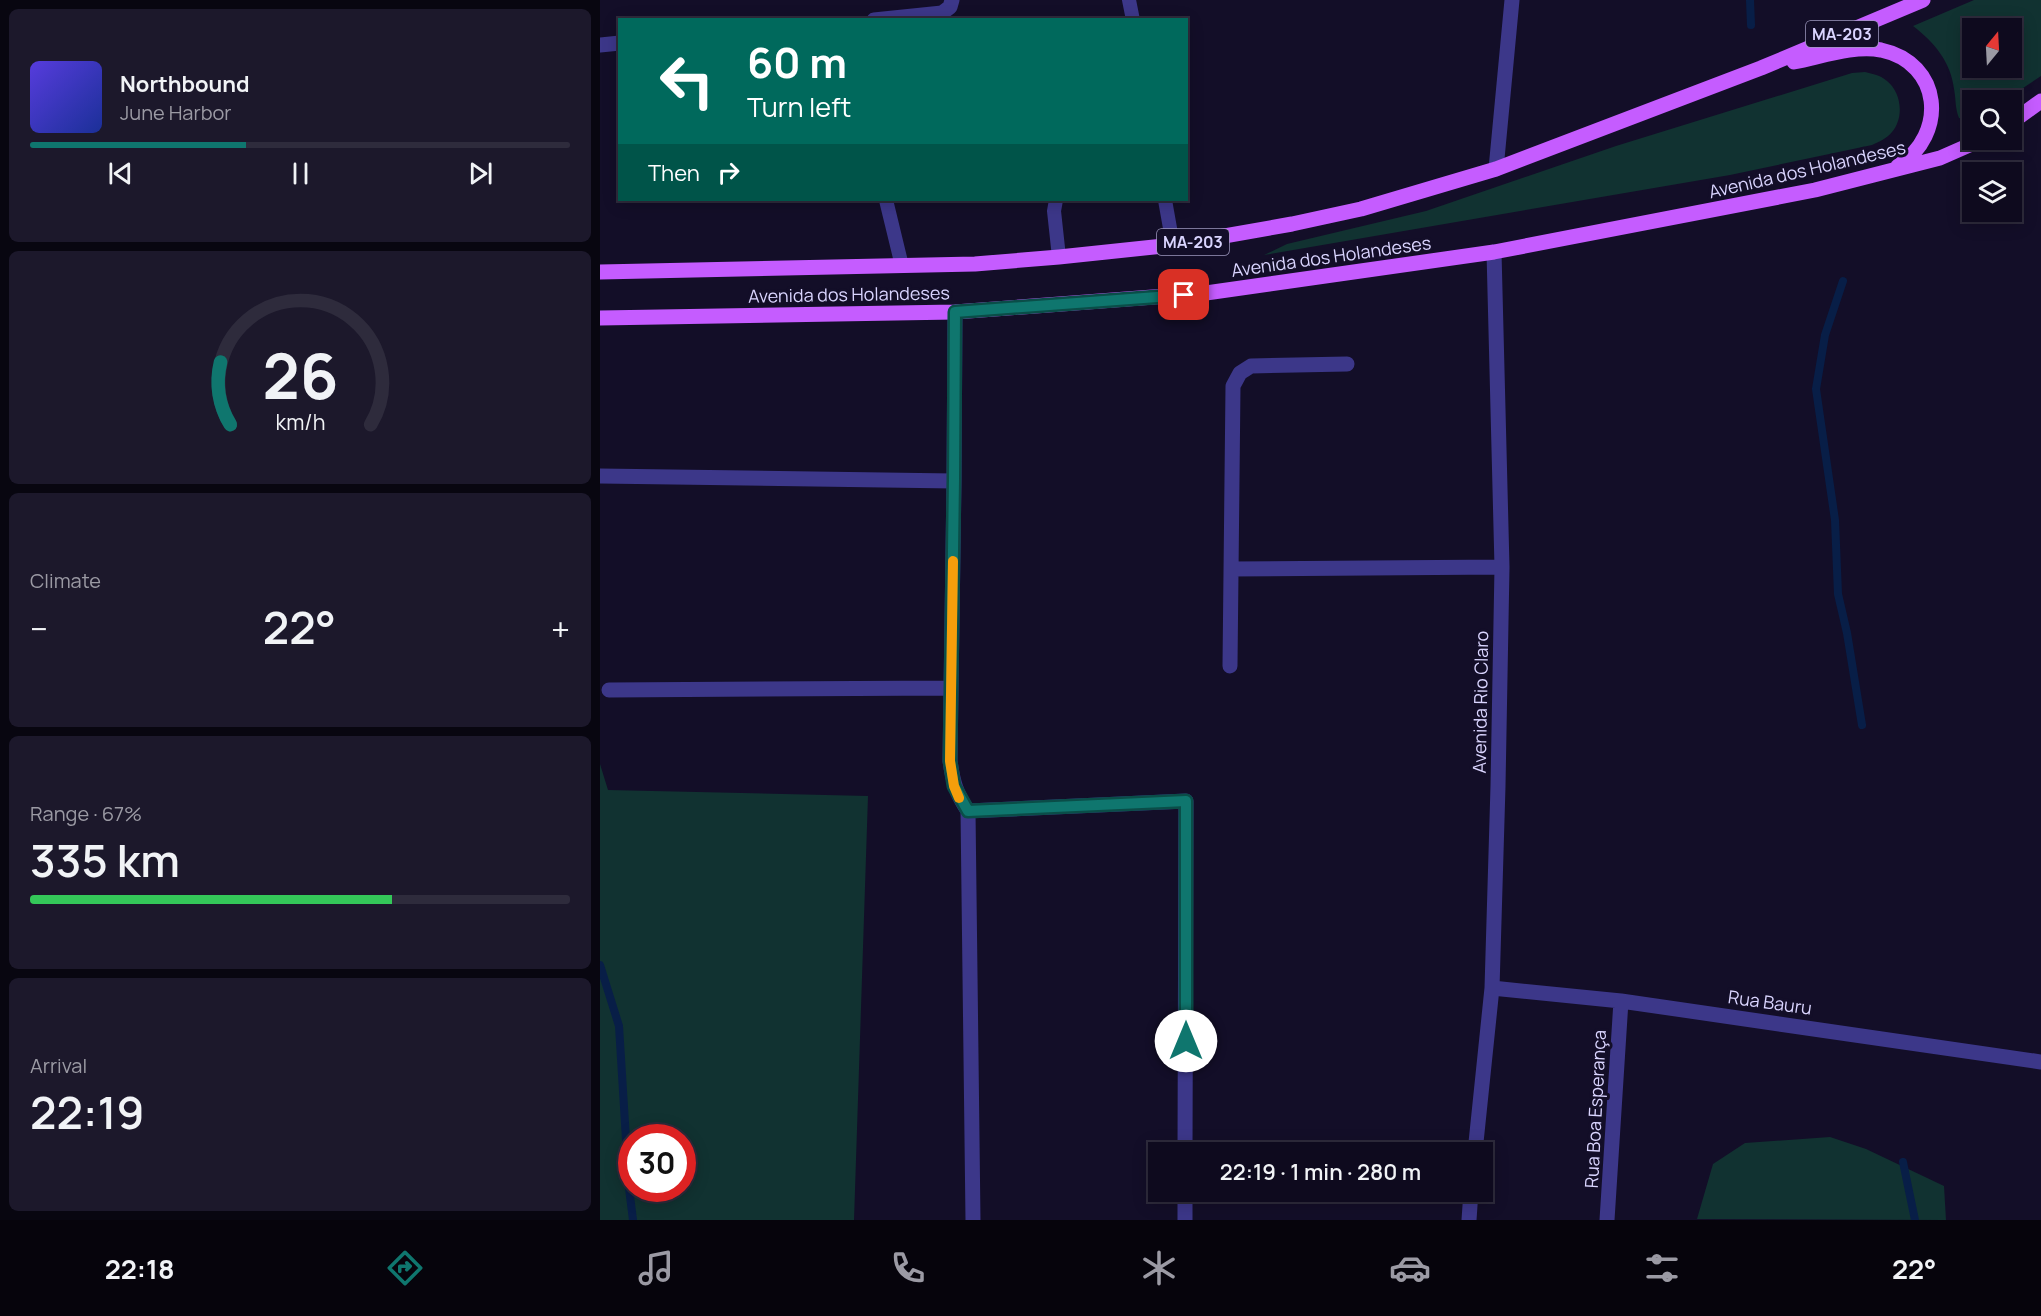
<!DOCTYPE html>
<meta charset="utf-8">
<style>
:root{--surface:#0e0a1e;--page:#1c182b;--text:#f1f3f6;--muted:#9b9aa4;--line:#2e2b3c;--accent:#0f766e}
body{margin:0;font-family:Manrope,sans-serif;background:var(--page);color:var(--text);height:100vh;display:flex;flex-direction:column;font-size:22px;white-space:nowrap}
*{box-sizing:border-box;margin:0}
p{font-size:20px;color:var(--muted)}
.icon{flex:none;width:33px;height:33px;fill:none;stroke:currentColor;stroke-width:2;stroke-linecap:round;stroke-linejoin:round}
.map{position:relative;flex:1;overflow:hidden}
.panel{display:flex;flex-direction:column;gap:9px;padding:9px;background:#080610;width:600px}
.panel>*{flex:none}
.banner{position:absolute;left:18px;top:18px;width:570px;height:183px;border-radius:0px;box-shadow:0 3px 15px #0003,0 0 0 2px var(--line);background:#00695c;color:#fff;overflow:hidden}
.needle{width:39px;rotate:18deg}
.controls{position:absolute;left:1362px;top:18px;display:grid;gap:12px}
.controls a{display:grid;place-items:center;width:60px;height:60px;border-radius:0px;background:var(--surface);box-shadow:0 3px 15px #0003,0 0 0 2px var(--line);font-size:30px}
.speed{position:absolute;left:18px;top:1124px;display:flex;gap:12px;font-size:30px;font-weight:700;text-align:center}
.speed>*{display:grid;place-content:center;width:78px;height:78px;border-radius:50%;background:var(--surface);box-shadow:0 3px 15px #0003,0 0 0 2px var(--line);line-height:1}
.speed .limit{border:9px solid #d22;background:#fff;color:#111}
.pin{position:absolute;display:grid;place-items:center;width:51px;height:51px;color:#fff;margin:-26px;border-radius:12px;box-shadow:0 3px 9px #0006}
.me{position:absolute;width:66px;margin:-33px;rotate:0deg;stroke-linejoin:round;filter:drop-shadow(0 0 4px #0008)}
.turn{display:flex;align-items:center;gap:21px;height:126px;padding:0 30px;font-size:27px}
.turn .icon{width:78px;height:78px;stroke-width:2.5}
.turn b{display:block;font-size:42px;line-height:51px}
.then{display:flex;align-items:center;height:57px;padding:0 30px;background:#0003;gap:12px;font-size:22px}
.big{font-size:45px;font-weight:600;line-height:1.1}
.panel .tile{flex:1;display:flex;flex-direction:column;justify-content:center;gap:9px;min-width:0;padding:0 21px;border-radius:9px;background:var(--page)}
.panel .dial{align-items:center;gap:0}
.dial svg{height:156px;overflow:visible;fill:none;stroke:var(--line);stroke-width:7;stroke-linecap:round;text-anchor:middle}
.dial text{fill:var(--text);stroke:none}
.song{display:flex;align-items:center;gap:18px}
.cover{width:72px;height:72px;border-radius:9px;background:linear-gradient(135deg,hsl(250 70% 55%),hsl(230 70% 35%))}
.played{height:6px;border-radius:3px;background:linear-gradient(90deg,var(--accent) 40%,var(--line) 40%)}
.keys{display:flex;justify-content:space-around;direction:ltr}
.heat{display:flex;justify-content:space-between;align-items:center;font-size:33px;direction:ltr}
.charge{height:9px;border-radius:4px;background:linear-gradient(90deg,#34c759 67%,var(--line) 0)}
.trip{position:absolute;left:548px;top:1142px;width:345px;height:60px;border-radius:0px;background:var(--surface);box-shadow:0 3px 15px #0003,0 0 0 2px var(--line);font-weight:600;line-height:60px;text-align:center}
.tab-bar{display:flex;height:96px;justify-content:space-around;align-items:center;background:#06040c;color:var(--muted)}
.tab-bar .icon{width:42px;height:42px}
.tab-bar .on{color:var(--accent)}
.tab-bar b{font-size:27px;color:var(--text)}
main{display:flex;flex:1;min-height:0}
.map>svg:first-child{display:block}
</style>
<main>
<section class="panel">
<div class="tile">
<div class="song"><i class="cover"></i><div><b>Northbound</b><p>June Harbor</p></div></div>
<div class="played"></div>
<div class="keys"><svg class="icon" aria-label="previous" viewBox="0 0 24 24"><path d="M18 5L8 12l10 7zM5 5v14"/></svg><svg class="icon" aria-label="pause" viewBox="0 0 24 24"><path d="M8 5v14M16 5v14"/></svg><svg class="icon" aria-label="next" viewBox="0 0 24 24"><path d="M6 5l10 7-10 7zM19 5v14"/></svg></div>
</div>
<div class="tile dial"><svg viewBox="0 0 100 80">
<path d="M14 69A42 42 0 1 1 86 69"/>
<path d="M14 69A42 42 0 0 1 9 37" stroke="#0f766e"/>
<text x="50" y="56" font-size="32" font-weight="700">26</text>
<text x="50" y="72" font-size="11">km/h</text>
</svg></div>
<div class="tile"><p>Climate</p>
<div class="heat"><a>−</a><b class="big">22°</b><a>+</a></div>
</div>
<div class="tile"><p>Range · 67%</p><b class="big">335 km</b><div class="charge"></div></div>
<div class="tile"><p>Arrival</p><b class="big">22:19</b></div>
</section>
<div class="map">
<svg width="1441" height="1220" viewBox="0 0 1441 1220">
<rect width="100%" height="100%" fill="#130e28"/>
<!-- green -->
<path fill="#113231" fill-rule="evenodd" d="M1374,0h67v76l-36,24h-33v20l-1,1 -12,-3c-4,-9 -3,-19 -5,-29 -3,-27 -20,-47 -41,-63zM1372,28h40v40h-40z
M1265,72c8,2 15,3 22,9 15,12 17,37 5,51 -5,6 -13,10 -20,13l-142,30 -466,80 23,-11 139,-33 190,-65 236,-73z
M0,764l8,26 260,6 -14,424h-254zM32,1137h50v51h-50z
M1230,1137l36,12 78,37 2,34 -249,-1 16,-55 32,-21z"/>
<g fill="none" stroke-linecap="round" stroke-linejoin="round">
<!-- stream -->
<path stroke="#081e47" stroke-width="8" d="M1150,0l1,25
M1243,281l-18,54 -9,54 19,131 3,74 9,39 15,92
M0,965l19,61 10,162 4,32
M1303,1162l12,58"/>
<!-- service -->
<path stroke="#3c3789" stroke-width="14" d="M529,0l4,20
M286,200l16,66
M456,200l-2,11 5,46
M565,200l8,45"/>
<!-- minor -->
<path stroke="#3c3789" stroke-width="15" d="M274,20l68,-7 8,-6 2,-7
M0,45l20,-2
M355,312l-1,169 -4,280c3,21 6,32 18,50l5,409
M0,476l354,5
M631,569l271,-2
M630,666l3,-280 7,-13 11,-7 96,-2
M9,690l341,-2
M368,811l218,-10 -1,351
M892,988l129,13 420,61
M875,1152l17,-164 6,-202 4,-219 -8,-315
M585,1220v-29
M869,1220l2,-29
M1007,1220l14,-219"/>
<!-- tertiary -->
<path stroke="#3c3789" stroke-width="15" d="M896,169l16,-169"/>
<!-- primary -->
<path stroke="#c55cff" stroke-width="15" d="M1194,62c27,-5 59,-17 87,-12 61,13 67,84 17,116
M1412,122l29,-21
M0,272l375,-8 84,-7 114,-12 119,-21 69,-15 135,-40 265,-101 162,-68
M0,318l355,-6 251,-19 288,-41 321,-62 125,-32 41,-18"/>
</g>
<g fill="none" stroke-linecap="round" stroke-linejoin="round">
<defs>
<path id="route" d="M584,295l-229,17 -1,168 -4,281 4,25 14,25 218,-10v240"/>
</defs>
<!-- route casing -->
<use href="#route" stroke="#0a4d48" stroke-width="15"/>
<!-- route -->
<use href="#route" stroke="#0f766e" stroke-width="10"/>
<!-- slow -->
<path stroke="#f59e0b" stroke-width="10" d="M353,561l-3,200 4,25 5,12"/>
</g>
<g text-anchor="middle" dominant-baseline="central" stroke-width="6" stroke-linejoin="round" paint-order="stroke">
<!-- shield labels -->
<g fill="#130e28" stroke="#9e99be" stroke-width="1.5">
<rect x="1206" y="21" width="72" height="26" rx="4.5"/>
<rect x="557" y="229" width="72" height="26" rx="4.5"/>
</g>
<g font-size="16" font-weight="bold" fill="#dad5ff">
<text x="1242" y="34">MA-203</text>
<text x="593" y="242">MA-203</text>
</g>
<!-- street labels -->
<g font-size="18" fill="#dad5ff" stroke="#130e28">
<text transform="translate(1207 169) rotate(-13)">Avenida dos Holandeses</text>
<text transform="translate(731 256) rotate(-8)">Avenida dos Holandeses</text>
<text transform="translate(249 294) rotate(-1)">Avenida dos Holandeses</text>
<text transform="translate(880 702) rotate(-89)">Avenida Rio Claro</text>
<text transform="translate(1170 1002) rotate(8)">Rua Bauru</text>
<text transform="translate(995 1109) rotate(-87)">Rua Boa Esperança</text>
</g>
</g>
</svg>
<div class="controls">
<a><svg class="needle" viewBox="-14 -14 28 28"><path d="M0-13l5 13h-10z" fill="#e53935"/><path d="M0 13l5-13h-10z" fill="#9b9aa4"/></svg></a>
<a><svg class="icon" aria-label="search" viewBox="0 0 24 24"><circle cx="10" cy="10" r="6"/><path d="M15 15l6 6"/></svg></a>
<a><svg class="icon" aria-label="layers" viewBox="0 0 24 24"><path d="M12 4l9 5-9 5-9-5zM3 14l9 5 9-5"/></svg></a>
</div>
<div class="speed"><div class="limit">30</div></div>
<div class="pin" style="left:584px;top:295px;background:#d93025"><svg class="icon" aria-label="arrive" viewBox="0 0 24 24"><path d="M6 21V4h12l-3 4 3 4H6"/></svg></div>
<svg class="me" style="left:586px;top:1041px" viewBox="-20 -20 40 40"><circle r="19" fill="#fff"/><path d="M0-13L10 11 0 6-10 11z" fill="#0f766e"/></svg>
<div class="trip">22:19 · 1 min · 280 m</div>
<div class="banner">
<div class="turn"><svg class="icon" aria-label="left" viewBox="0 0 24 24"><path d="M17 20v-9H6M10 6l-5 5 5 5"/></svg><div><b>60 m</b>Turn left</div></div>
<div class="then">Then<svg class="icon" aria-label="right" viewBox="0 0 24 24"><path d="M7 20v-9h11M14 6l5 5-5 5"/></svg></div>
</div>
</div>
</main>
<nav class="tab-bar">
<b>22:18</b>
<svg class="icon on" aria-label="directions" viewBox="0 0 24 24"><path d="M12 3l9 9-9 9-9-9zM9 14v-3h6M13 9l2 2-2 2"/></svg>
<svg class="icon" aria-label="music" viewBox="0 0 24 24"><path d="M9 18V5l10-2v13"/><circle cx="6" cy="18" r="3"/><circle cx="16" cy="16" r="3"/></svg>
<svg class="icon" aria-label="phone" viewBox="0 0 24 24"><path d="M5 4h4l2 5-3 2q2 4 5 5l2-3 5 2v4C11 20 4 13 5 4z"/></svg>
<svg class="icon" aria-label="climate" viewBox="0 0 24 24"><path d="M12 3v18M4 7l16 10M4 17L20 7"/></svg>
<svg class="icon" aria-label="car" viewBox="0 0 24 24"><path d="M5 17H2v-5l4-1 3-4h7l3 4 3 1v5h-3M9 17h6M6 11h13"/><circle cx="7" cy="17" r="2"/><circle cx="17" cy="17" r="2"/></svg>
<svg class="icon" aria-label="filters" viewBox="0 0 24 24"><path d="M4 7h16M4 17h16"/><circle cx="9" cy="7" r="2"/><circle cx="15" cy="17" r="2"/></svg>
<b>22°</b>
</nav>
